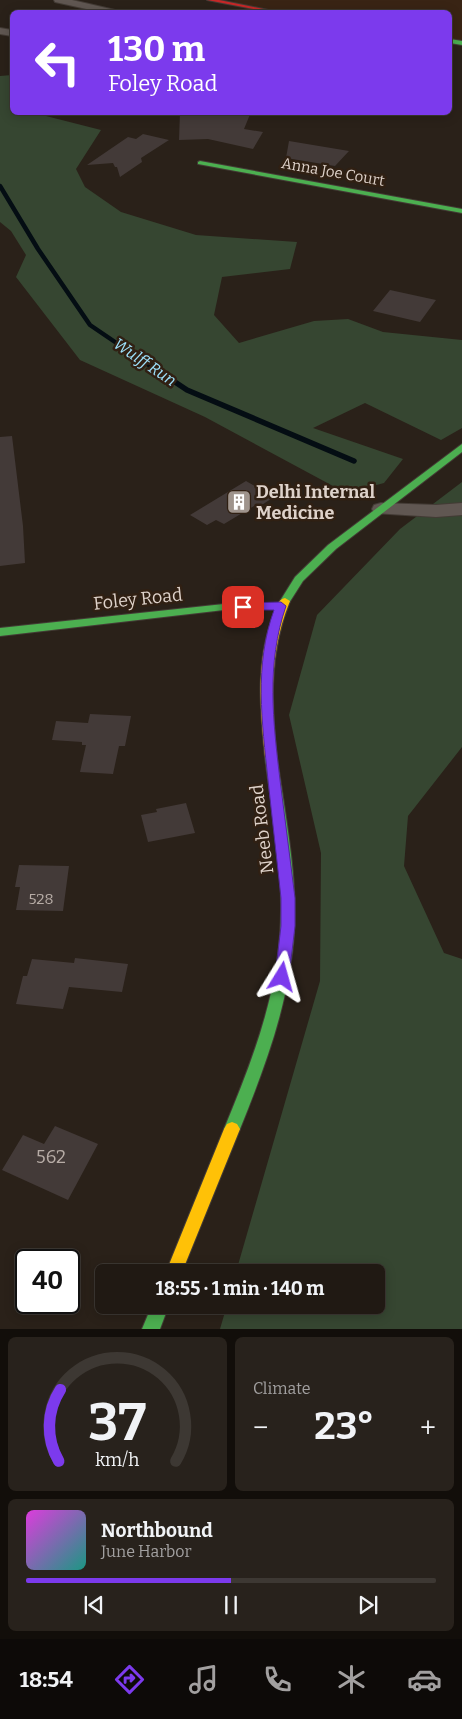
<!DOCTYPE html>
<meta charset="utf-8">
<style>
:root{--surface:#201913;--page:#28221c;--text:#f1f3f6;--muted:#a2a0a0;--line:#3d3833;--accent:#7c3aed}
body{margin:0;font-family:Bitter,serif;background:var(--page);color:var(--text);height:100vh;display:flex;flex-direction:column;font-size:19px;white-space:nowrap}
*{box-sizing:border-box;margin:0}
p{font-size:16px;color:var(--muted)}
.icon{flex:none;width:28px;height:28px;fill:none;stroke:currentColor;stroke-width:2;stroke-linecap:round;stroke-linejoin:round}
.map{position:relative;height:1329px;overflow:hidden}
.details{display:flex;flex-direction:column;gap:8px;padding:8px;background:#120e0a;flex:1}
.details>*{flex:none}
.banner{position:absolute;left:10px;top:10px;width:442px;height:105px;border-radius:8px;box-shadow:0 2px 12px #0003,0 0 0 1px var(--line);background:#7c3aed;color:#fff;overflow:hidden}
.speed{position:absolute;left:15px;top:1249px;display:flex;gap:10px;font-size:25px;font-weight:700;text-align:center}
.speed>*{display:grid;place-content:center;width:65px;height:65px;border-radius:50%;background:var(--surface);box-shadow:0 2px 12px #0003,0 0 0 1px var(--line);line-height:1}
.speed .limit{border:2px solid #111;border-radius:8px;background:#fff;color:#111}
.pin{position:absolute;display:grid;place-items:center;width:42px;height:42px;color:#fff;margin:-21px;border-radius:10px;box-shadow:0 2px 8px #0006}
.me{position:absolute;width:55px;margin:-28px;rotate:8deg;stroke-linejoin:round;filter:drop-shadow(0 0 4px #0008)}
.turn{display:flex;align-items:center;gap:18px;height:105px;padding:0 15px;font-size:22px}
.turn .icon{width:65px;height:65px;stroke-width:2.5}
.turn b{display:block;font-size:35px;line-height:42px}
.big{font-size:38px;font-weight:700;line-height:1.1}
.details .card{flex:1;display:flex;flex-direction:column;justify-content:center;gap:8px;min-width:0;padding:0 18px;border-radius:8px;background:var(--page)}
.details .dial{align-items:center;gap:0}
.dial svg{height:130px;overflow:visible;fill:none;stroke:var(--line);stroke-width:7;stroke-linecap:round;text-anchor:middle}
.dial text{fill:var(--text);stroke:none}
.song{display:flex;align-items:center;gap:15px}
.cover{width:60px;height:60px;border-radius:8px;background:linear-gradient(135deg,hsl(300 70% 55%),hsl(170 70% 35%))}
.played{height:5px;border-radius:2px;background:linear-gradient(90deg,var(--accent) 50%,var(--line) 50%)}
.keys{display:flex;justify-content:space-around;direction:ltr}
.heat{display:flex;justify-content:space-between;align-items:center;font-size:28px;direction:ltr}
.details .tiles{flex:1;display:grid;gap:8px;grid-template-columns:1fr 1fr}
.card:last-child{grid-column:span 2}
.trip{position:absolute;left:95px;top:1264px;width:290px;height:50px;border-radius:8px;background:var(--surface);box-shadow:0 2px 12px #0003,0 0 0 1px var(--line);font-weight:700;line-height:50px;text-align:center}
.tabs{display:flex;height:80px;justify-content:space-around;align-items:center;background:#0d0a08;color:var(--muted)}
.tabs .icon{width:35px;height:35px}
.tabs .on{color:var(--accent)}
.tabs b{font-size:22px;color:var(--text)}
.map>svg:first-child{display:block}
</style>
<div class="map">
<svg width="462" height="1329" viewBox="0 0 462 1329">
<rect width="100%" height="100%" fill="#2a2119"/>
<!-- built -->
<path fill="#392414" d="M235,0h227v43l-12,-2v-29h-175l-47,-8z"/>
<!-- green -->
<path fill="#364631" d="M12,75v37l39,1 -5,3 55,14 -25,39 9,18 36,25 75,23 101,7 -7,27 -68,8 -8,38 25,28 75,-22 34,-2 35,13 79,8v88l-21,12 -76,-37 -52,25 90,31 -19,24 -38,10 -141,-76 -125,-57 -64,-83 10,-22 -15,-24 -11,-9v-146z
M462,482v265l-54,69 -4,50 40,87 18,6v370h-242l7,-24h149v-33h-140l84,-291 1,-128 -32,-138 28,-100 83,-86z"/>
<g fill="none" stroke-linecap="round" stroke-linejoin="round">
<!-- stream-far1 -->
<path stroke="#040d13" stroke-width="4.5" d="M0,186l38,63 52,76 50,34"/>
<!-- stream -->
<path stroke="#040d13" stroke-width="5.5" d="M139,358l48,32 167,71"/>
</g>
<!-- building -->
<path fill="#433a38" d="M180,112h71l-7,17 19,3 -10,17 -45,-10 -29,1z
M143,134l26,6 -28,18 1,4 -22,15 -3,-10h-2l-2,-4 -26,2 41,-28 8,2z
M289,141l60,10 -14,15 -49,-8z
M390,290l46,10 -16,22 -47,-11z
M12,436l11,90 2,37 -25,3v-129z
M246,481l28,16 -17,11 -3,-2 -30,18 -8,-4 -9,5 -17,-10z
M90,714l41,2 -6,30h-6l-6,28 -33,-2 6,-27h-4v-3l-30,-2 4,-19 32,2z
M186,803l9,30 -47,9 -7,-27 16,-3 -1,-3z
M19,865l50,1 -6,45 -47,-1 4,-23h-5z
M75,958l53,6 -6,28 -53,-5 -6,22 -47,-5 7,-28h4l5,-17 42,4z
M55,1126l43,18 -30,56 -66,-30 21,-35 21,9z"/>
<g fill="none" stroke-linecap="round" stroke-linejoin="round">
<defs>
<path id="street" d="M54,0h18l43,10 1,2h-16l-45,-10z
M0,28l12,2v6l-12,-2z
M381,503l55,2 26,-2v12l-26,2 -62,-4 -2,-4 2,-4z"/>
<path id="fast" d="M450,39l12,2v4l-12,-2z
M200,161l262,48v4l-264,-49v-2z
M462,444v8l-126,97 -33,32 -14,22 -4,1v4l-61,2 -224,26v-8l224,-24 57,-1 -1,-2 15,-24 33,-32z
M271,753l4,1 2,3c8,59 21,119 17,178 -5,68 -29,132 -54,194l-3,5 -5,2 -5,-2 -3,-5c30,-72 58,-145 57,-224 0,-50 -10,-99 -16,-148l2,-3z
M152,1305h17l-9,24h-18z"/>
<path id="slow" d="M285,598l5,3c-21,51 -19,102 -13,156l-2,3h-8l-2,-3c-5,-48 -10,-99 10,-145 2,-5 3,-13 10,-14z
M232,1122l5,2 3,5 -58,143h-16l58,-143 3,-5z"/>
<path id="jam" d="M207,0h12l59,12h-9z"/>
</defs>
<!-- street casing -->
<use href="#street" stroke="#433b35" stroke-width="2"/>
<!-- fast casing -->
<use href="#fast" stroke="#433b35" stroke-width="2"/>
<!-- slow casing -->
<use href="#slow" stroke="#433b35" stroke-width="2"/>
<!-- jam casing -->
<use href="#jam" stroke="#433b35" stroke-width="2"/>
<!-- street -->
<use href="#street" fill="#605752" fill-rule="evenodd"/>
<!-- fast -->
<use href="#fast" fill="#4caf50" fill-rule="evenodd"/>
<!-- slow -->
<use href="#slow" fill="#ffc107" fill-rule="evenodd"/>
<!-- jam -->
<use href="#jam" fill="#c62828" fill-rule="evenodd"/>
</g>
<!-- route -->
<path fill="#7c3aed" stroke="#51269a" d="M281,602l5,4c-20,58 -13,115 -6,174 5,39 10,79 15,118v28l-6,51 -2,4 -5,2 -5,-2 -2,-4 6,-51v-28c-4,-39 -9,-79 -13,-118 -6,-58 -14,-115 6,-170h-31l-6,-3 6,-4z"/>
<!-- icons -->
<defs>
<symbol id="building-square" viewBox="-11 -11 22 22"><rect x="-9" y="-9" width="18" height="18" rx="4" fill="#9f948c" stroke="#302013"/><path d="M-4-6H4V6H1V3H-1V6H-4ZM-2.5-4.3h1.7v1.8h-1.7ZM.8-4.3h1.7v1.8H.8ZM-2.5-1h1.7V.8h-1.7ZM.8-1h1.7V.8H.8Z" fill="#fff"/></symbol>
</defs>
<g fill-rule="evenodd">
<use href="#building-square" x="225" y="488" width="28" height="28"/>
</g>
<g text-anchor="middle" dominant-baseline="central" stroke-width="5" stroke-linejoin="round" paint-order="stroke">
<!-- far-street labels -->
<g font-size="15" fill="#ded2ca" stroke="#302013">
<text transform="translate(333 172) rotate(10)">Anna Joe Court</text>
</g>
<!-- number labels -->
<g font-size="15" fill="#b7aca6">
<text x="41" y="899">528</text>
</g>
<!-- far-water labels -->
<g font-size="16" font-style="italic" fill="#9ee2fd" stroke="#302013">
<text transform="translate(145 362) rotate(34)">Wulff Run</text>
</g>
<!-- poi labels -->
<g font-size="18" font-weight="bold" fill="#ded2ca" stroke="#302013" text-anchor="start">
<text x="256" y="492">Delhi Internal<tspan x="256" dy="21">Medicine</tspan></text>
</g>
<!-- street labels -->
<g font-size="18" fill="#ded2ca" stroke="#302013">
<text transform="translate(138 599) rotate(-6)">Foley Road</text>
<text transform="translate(262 829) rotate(-97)">Neeb Road</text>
</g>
<!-- near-number labels -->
<g font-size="18" fill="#b7aca6">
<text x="51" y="1157">562</text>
</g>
</g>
</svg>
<div class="speed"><div class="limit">40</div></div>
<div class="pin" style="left:243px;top:607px;background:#d93025"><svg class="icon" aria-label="arrive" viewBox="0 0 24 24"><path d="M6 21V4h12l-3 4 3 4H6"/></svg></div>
<svg class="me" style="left:282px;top:977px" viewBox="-20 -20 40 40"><path d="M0-17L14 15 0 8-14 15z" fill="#7c3aed" stroke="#fff" stroke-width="4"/></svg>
<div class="trip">18:55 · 1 min · 140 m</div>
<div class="banner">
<div class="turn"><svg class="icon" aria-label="left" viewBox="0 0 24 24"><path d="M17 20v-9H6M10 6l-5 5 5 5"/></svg><div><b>130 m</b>Foley Road</div></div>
</div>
</div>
<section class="details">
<div class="tiles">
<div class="card dial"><svg viewBox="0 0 100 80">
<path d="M14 69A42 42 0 1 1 86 69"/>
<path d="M14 69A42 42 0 0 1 15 25" stroke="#7c3aed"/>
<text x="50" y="56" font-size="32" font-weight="700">37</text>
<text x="50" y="72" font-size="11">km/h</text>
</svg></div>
<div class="card"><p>Climate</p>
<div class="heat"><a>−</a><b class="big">23°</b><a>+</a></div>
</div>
<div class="card">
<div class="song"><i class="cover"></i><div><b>Northbound</b><p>June Harbor</p></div></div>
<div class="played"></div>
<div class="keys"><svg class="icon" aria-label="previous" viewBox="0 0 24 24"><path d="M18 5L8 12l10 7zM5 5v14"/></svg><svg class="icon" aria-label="pause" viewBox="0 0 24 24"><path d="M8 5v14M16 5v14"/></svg><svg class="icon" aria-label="next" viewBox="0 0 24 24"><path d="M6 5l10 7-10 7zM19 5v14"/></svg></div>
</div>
</div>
</section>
<nav class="tabs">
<b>18:54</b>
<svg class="icon on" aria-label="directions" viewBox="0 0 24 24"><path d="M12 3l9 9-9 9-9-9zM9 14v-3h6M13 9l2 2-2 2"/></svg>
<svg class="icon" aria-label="music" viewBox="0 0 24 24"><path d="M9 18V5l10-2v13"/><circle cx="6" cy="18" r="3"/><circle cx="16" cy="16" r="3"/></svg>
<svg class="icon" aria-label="phone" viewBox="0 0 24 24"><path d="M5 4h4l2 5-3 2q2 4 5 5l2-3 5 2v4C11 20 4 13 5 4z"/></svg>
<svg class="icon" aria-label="climate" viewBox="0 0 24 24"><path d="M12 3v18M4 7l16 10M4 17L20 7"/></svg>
<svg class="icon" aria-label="car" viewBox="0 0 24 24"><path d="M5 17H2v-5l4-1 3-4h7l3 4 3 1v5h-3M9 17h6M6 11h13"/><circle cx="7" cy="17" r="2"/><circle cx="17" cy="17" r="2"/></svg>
</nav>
